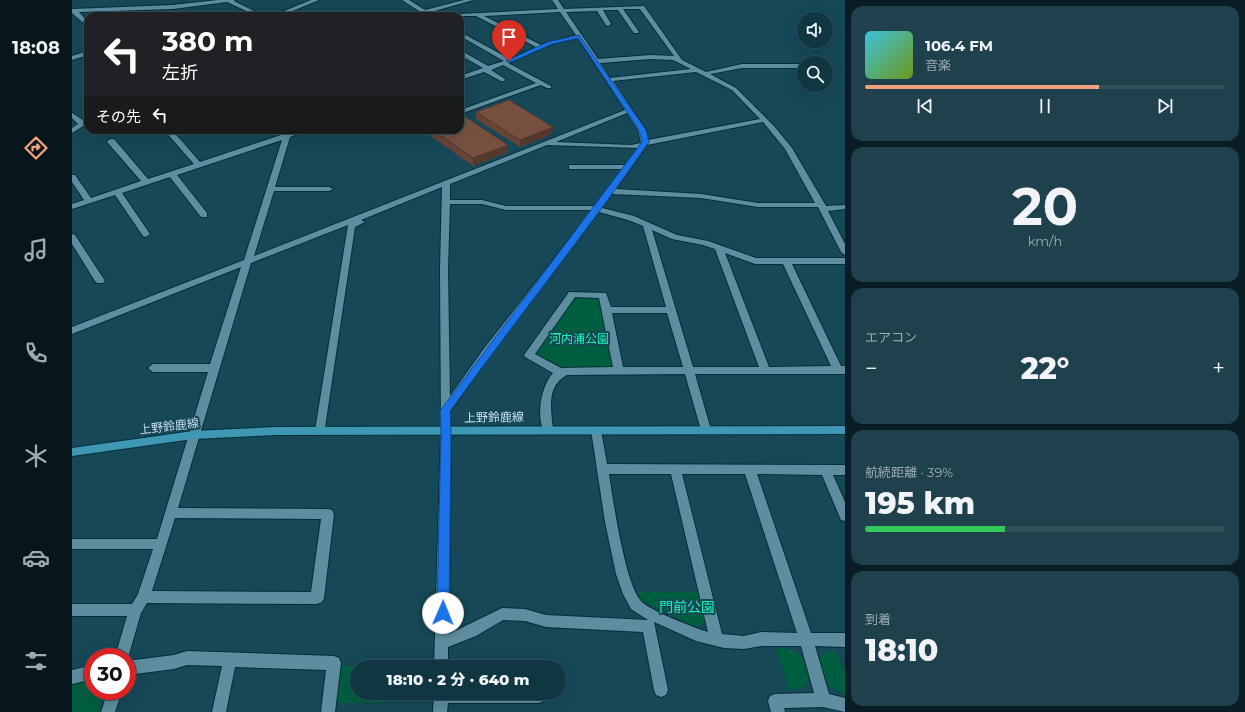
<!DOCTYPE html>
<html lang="ja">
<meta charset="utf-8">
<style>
:root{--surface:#103642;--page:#1e414d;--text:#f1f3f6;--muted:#9cabb2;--line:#30505b;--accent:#f2a07f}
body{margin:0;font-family:Montserrat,"Noto Sans JP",sans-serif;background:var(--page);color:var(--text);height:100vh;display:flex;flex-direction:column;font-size:15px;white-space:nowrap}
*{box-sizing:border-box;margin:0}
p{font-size:13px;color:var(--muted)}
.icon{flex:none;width:22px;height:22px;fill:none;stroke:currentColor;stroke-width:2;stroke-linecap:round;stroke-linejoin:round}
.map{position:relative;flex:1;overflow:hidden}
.drawer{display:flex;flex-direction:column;gap:6px;padding:6px;background:#091e24;width:400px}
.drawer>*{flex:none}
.guide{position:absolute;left:12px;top:12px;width:380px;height:122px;border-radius:12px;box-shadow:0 4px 16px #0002,0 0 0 1px var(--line);background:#202124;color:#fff;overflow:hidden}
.buttons{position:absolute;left:725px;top:12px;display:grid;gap:8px}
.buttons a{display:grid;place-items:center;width:36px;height:36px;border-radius:50%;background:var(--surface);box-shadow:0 4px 16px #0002,0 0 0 1px var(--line);font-size:20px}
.speed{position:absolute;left:12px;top:648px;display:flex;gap:8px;font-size:20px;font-weight:700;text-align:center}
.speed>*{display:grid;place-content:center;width:52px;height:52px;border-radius:50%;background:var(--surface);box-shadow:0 4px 16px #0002,0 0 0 1px var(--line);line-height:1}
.speed .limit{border:6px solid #d22;background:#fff;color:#111}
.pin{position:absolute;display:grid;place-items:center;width:34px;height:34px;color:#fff;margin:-41px -17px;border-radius:50% 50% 50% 0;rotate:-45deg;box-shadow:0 0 4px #0007}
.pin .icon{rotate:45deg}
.me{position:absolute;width:44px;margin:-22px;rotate:1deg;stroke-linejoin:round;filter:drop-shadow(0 0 3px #0008)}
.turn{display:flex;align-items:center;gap:14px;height:84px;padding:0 12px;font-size:18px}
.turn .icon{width:52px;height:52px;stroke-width:2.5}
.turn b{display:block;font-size:28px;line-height:34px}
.then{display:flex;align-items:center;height:38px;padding:0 12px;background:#0003;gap:8px;font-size:15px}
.big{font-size:30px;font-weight:800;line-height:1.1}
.drawer .card{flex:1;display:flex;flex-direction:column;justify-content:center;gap:6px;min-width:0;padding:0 14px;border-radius:12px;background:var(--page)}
.drawer .dial{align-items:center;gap:0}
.dial b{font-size:52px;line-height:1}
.song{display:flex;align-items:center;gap:12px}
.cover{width:48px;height:48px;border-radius:6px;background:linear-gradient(135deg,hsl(190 70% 55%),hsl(80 70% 35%))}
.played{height:4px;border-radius:2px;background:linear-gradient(90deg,var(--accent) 65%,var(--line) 65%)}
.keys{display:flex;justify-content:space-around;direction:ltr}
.heat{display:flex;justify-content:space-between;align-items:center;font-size:22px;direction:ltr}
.charge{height:6px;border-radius:3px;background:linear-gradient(90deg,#34c759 39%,var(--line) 0)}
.trip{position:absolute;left:278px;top:660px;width:216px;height:40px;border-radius:20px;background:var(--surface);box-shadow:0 4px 16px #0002,0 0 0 1px var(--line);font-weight:800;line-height:40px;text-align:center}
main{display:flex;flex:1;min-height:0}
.dock{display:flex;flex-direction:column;width:72px;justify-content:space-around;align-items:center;background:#06161a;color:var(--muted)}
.dock .icon{width:28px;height:28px}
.dock .current{color:var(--accent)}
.dock b{font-size:18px;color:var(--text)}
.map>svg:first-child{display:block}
</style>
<main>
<nav class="dock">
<b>18:08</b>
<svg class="icon current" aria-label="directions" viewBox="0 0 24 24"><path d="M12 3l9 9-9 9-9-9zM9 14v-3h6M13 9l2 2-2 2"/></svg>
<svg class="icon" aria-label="music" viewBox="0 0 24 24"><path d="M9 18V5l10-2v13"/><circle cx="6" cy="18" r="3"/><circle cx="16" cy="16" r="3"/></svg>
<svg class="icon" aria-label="phone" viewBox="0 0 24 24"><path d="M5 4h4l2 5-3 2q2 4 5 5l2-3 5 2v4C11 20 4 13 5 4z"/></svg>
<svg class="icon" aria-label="climate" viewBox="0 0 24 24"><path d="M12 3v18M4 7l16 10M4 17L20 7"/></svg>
<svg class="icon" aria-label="car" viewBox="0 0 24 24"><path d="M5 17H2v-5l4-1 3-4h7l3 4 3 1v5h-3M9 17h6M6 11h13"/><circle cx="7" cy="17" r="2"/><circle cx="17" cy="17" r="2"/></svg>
<svg class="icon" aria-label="filters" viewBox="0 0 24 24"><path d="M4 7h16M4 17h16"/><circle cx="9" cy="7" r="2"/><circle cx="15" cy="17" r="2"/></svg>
</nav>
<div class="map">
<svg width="773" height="712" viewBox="0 0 773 712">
<rect width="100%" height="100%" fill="#164858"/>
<!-- green -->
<path fill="#005e40" d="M502,296l27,1 13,66 -4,4h-57l-21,-12z
M564,592h63l7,30 -10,5 -48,-23 -7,-4z
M704,648c26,0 27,10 33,32l-7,9 -13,1z
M755,650l9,2 9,18v25l-16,-9 -10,-26z
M268,666h45v1h-28v26h27l-1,10h-47z
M21,678v13h12l-6,21h-27v-28z"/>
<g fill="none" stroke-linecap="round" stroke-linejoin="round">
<defs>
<path id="minor" d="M146,0h17l-1,1 30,15h-7l-30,-14 -54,7 -94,3 9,10v5l-16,-14v-4l101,-4z
M239,0h8l-39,16h-8z
M330,0h7l16,10 39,-10h9l-49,14 -28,2 23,-5z
M480,0h6l6,9 80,-3 38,54 24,12 36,-8h62v4h-62l-32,6 26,14 38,38 18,22 34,58 19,-1v4l-17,2 17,33v11l-4,-3 -23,-45h-60l-57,-9 -89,-4 -10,14 32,8 43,19 31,6 48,17h89v6h-53l49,102h4v8h-150l16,56 -1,3h-8l-1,-3 -16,-56 -118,1c-21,11 -16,34 -14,54l-1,3h-8c-8,-16 -3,-46 9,-59l-28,-16 -1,-2 45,-63 37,1 5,14h55l-23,-81 -15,-6 -29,-8 -108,142 -41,58 1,19 -2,203 53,-26 23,1 21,6 102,5 -17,-11 -8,-15 -7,-20 -11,-52 -14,-92 1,-3h8l1,3 6,34 238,1v10h-12l12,27v19l-4,-1 -19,-45 -65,-1 54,159h34v14l-30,-1 14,48 16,4v14l-22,-5 -39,1 1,4h-14l-3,-11 2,-5 5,-2 39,-1 -13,-47h-40l-17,3 -20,-1 -28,-7 -42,-19 14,68 -2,5 -5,2 -5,-2 -2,-5 -11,-58 -97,-5 -21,-6 -22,-1 -27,16 -28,11v20h-14l7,-236 -1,-162 2,-82 -81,33 4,2 -10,5 -31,207h-8l-1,-3 33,-206 -97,38 -73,245 150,1 4,1 2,4 -10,84 -2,4 -5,2 -170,-1 -6,10 -14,48 47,-6 13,-4 147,5 5,2 2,5 -6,49h-14l5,-42 -91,-3 -9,45h-14l10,-46 -35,-1 -13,4 -47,6v-18h-12l12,-41h-55v-12h60l6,-10 15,-45h-81v-10h85l51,-167h-55l-5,-4 5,-4h57l31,-97 -169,67v-7l172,-67 38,-120 -105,35 30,38v4h-6l-31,-40 -48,16 28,41 -4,3 -3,-1 -28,-41 -43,14v-5l12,-4 -12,-18v-7h3l16,23 50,-17 -33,-38 -1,-2 4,-2h3l34,40 46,-15 -30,-34h8l28,32 84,-28 1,-4h8l-1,2 16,-2 -18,7 -15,50h54l4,2 -4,2h-55l-20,65 371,-146 -47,-72 -26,6 -44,19 43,23v2h-4l-6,-3 -81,29v-4l76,-27 -33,-18 -12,5 14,9v2h-4l-17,-9 -24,8v-4l23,-8 -23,-13v-5l28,16 16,-5 -44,-25v-4l50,27 26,-12 -60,-31h-38l1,-1 119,-6zM551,9h17l34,47 -23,-1 -53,4 -32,-47 31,-1 9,14 2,1 3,-2 -8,-14h15l16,23h4l1,-1zM488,12l16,23 -35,10 -57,-29zM579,59l22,1 18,9 -81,9 -10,-15zM624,72l36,18 28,29 -112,21 -2,-10 -33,-49zM555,113l11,17 3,13 -10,2 -75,-3zM691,122l22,27 30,54h-57l-57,-9 -85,-5 31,-44zM475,145l91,3 -13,17h-56v4h53l-27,37h-89l-24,-6h-32v-16zM378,204h32l24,6h86l-109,140 -33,46 -2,-127zM580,230l20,9 31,6 12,4 44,118h-66zM653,253l30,11h28l48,102 -62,1zM503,297l24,1 14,69 -52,1 -26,-14zM540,313h55l16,54h-60zM537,474h62l37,158c-13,-4 -58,-21 -67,-31 -16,-17 -28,-101 -32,-127zM610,474h63l52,159 -36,-1 -17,4 -22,-2zM103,518l146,1 -10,73 -159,-1z
M16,51v4l-16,5v-4z
M754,64l6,1 1,1 -7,2z
M0,113l11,7 5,-2v5l-16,10v-5l6,-4 -6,-6z
M0,234l3,1 30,46 -2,2h-6l-2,-2 -23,-37z
M21,665v14l-21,5v-14z
M36,691h14l-7,21h-14z
M362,693h111l1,3 -2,5 -5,2h-91l-1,9h-14z"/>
<path id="major" d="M773,426v8l-569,1 -83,4 -121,17v-8l121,-17 83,-4z"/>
</defs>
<!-- minor casing -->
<use href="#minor" stroke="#062d39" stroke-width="2"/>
<!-- major casing -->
<use href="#major" stroke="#062d39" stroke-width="2"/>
<!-- minor -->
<use href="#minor" fill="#5d8d9f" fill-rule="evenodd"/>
<!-- major -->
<use href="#major" fill="#3e98b4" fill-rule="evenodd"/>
</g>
<!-- wall -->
<path fill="#664537" d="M404,112l76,22 -32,13 -44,-28z
M359,130h29l48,15v7l-35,14 -42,-30z"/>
<!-- shaded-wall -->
<path fill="#53382d" d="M481,127l-1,7 -32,13v-7z
M436,145v7l-35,14v-8z"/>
<!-- building -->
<path fill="#775040" stroke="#53382d" d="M437,100l44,27 -33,13 -44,-28z
M392,116l44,29 -35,13 -40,-28h27v-13z"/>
<!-- route -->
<path fill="#1a73e8" stroke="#114b97" d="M507,35l67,95 3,12c-64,92 -134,179 -199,269l1,21 -2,181 -2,4 -4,2 -4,-2 -2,-4 4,-181 -1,-21 202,-269 -3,-12 -61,-92 -26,6 -41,18 -5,-1 42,-19z"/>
<g text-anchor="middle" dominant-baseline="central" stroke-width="4" stroke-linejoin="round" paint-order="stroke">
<!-- park labels -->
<g font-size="12" fill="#1af2ad" stroke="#164858">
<text x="507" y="338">河内浦公園</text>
</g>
<!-- street labels -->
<g font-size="12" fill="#c6dfe8" stroke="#164858">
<text transform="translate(422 417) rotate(-1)">上野鈴鹿線</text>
<text transform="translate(97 426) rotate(-7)">上野鈴鹿線</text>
</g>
<!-- near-park labels -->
<g font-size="14" fill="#1af2ad" stroke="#164858">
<text x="615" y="607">門前公園</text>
</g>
</g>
</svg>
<div class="buttons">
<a><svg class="icon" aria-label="sound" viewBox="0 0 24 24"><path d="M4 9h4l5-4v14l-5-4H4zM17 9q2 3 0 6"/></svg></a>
<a><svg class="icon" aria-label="search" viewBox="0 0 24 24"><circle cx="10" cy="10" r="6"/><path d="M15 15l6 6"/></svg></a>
</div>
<div class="speed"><div class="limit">30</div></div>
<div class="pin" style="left:437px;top:61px;background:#d93025"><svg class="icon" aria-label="arrive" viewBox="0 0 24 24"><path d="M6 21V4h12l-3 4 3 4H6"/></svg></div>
<svg class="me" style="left:371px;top:613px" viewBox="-20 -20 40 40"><circle r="19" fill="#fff"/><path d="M0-13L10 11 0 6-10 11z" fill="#1a73e8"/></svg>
<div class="trip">18:10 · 2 分 · 640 m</div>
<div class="guide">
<div class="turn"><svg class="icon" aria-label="left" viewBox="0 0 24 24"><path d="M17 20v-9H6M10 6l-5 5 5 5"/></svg><div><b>380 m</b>左折</div></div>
<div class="then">その先<svg class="icon" aria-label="left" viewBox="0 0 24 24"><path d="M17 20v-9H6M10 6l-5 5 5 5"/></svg></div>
</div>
</div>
<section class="drawer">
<div class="card">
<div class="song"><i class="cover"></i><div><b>106.4 FM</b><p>音楽</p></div></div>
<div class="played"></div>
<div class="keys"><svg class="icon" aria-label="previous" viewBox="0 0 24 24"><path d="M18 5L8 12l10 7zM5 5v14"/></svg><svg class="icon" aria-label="pause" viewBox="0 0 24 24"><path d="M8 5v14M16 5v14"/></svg><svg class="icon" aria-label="next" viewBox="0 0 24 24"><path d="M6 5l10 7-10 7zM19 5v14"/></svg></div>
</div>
<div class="card dial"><b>20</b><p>km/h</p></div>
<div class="card"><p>エアコン</p>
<div class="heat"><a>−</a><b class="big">22°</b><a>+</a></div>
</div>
<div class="card"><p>航続距離 · 39%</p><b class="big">195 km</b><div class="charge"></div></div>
<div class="card"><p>到着</p><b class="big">18:10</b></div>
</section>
</main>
